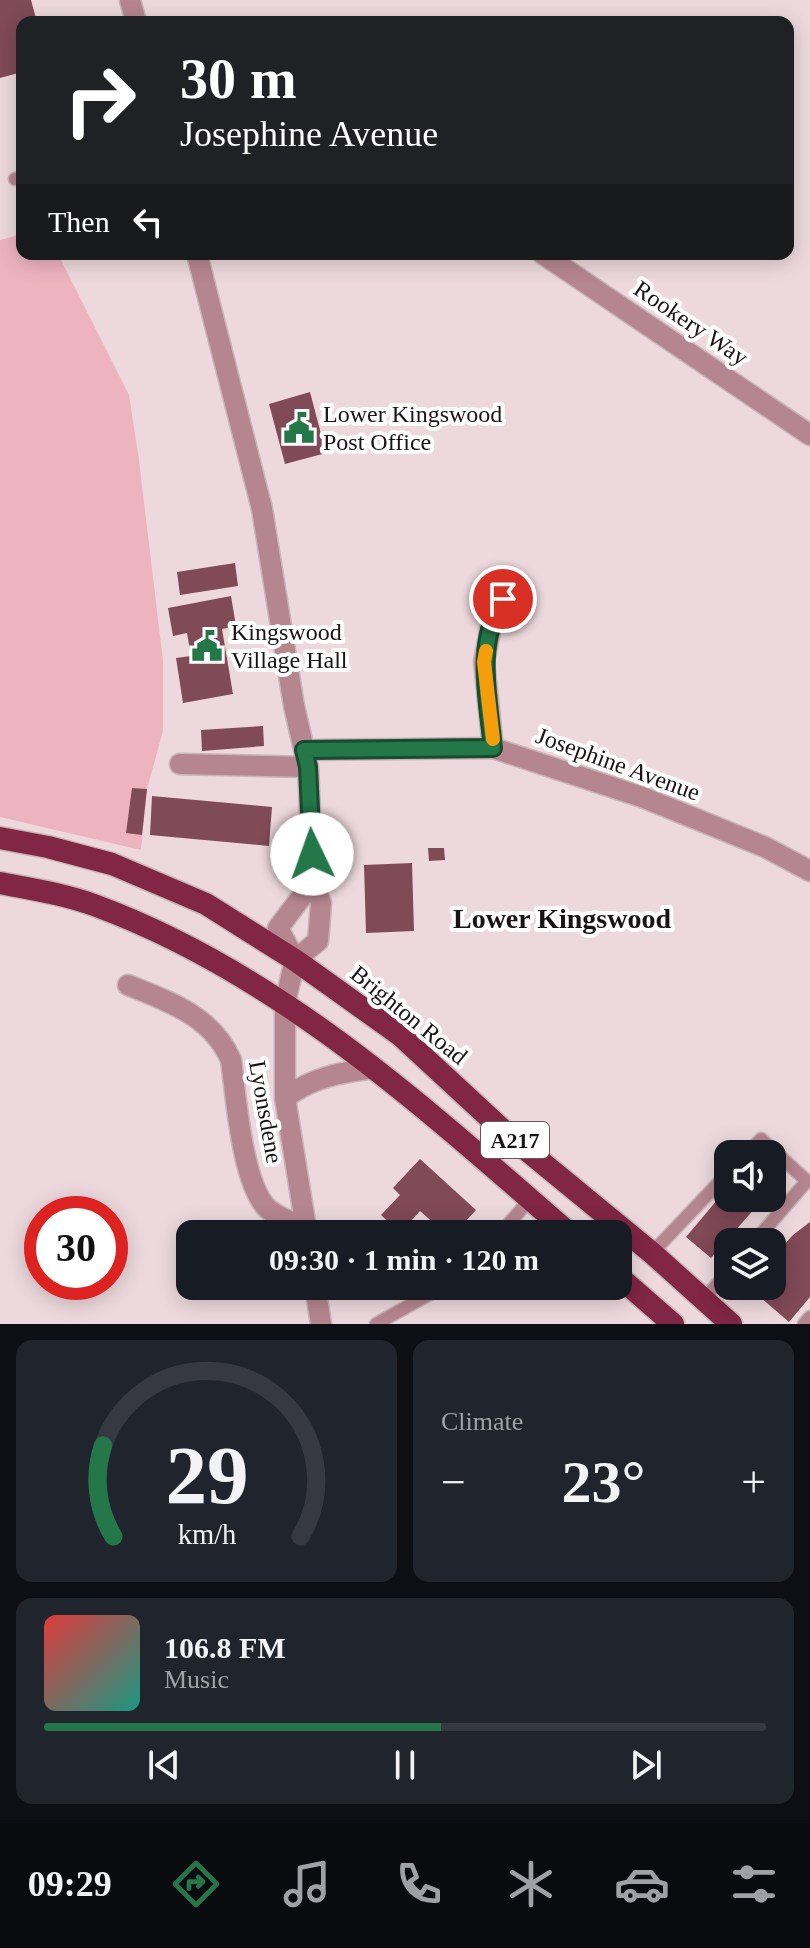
<!DOCTYPE html>
<meta charset="utf-8">
<style>
:root{--surface:#171b24;--page:#20242c;--text:#f1f3f6;--muted:#9ea1a6;--line:#363941;--accent:#247749}
body{margin:0;font-family:"Times New Roman",serif;background:var(--page);color:var(--text);height:100vh;display:flex;flex-direction:column;font-size:30px;white-space:nowrap}
*{box-sizing:border-box;margin:0}
p{font-size:26px;color:var(--muted)}
.icon{flex:none;width:44px;height:44px;fill:none;stroke:currentColor;stroke-width:2;stroke-linecap:round;stroke-linejoin:round}
.map{position:relative;height:1324px;overflow:hidden}
.sheet{display:flex;flex-direction:column;gap:16px;padding:16px;background:#0d0f14;flex:1}
.sheet>*{flex:none}
.top-card{position:absolute;left:16px;top:16px;width:778px;height:244px;border-radius:16px;box-shadow:0 4px 20px #0003;background:#202124;color:#fff;overflow:hidden}
.tools{position:absolute;left:714px;top:1140px;display:grid;gap:16px}
.tools a{display:grid;place-items:center;width:72px;height:72px;border-radius:16px;background:var(--surface);box-shadow:0 4px 20px #0003;font-size:40px}
.speed{position:absolute;left:24px;top:1196px;display:flex;gap:16px;font-size:40px;font-weight:700;text-align:center}
.speed>*{display:grid;place-content:center;width:104px;height:104px;border-radius:50%;background:var(--surface);box-shadow:0 4px 20px #0003;line-height:1}
.speed .limit{border:12px solid #d22;background:#fff;color:#111}
.pin{position:absolute;display:grid;place-items:center;width:68px;height:68px;color:#fff;margin:-34px;border:4px solid #fff;border-radius:50%;box-shadow:0 2px 8px #0007}
.me{position:absolute;width:88px;margin:-44px;rotate:357deg;stroke-linejoin:round;filter:drop-shadow(0 0 6px #0008)}
.turn{display:flex;align-items:center;gap:28px;height:168px;padding:0 32px;font-size:36px}
.turn .icon{width:104px;height:104px;stroke-width:2.5}
.turn b{display:block;font-size:56px;line-height:68px}
.then{display:flex;align-items:center;height:76px;padding:0 32px;background:#0003;gap:16px;font-size:30px}
.big{font-size:60px;font-weight:600;line-height:1.1}
.sheet .widget{flex:1;display:flex;flex-direction:column;justify-content:center;gap:12px;min-width:0;padding:0 28px;border-radius:16px;background:var(--page)}
.sheet .dial{align-items:center;gap:0}
.dial svg{height:208px;overflow:visible;fill:none;stroke:var(--line);stroke-width:7;stroke-linecap:round;text-anchor:middle}
.dial text{fill:var(--text);stroke:none}
.song{display:flex;align-items:center;gap:24px}
.cover{width:96px;height:96px;border-radius:12px;background:linear-gradient(135deg,hsl(0 70% 55%),hsl(170 70% 35%))}
.played{height:8px;border-radius:4px;background:linear-gradient(90deg,var(--accent) 55%,var(--line) 55%)}
.keys{display:flex;justify-content:space-around;direction:ltr}
.heat{display:flex;justify-content:space-between;align-items:center;font-size:44px;direction:ltr}
.sheet .tiles{flex:1;display:grid;gap:16px;grid-template-columns:1fr 1fr}
.widget:last-child{grid-column:span 2}
.trip{position:absolute;left:176px;top:1220px;width:456px;height:80px;border-radius:16px;background:var(--surface);box-shadow:0 4px 20px #0003;font-weight:600;line-height:80px;text-align:center}
.tabs{display:flex;height:128px;justify-content:space-around;align-items:center;background:#090b0e;color:var(--muted)}
.tabs .icon{width:56px;height:56px}
.tabs .current{color:var(--accent)}
.tabs b{font-size:36px;color:var(--text)}
.map>svg:first-child{display:block}
</style>
<div class="map">
<svg width="810" height="1324" viewBox="0 0 810 1324">
<rect width="100%" height="100%" fill="#edd9dd"/>
<!-- green -->
<path fill="#edb4c0" d="M22,234v20l37,2 70,139 10,65 24,201v70l-16,58 -6,61 -141,-33v-577z"/>
<!-- building -->
<path fill="#804a57" d="M0,0h31l6,22h-15v50l-22,6z
M310,392l16,61 -41,11 -16,-60z
M235,563l3,23 -58,9 -3,-23z
M231,596l5,30 -14,3 11,65 -50,9 -7,-45 15,-2 -4,-23 -14,3 -5,-28z
M263,726l1,20 -62,5 -1,-21z
M132,788l15,1 -5,46 -16,-2z
M152,796l120,11 -3,39 -119,-11z
M428,848h16l1,12 -16,1z
M412,863l2,68 -48,2 -2,-68z
M420,1159l56,51 -22,24h-8l-26,-23 -20,22 -19,-18 19,-20 -7,-7z
M728,1187v11h36l-53,60 -25,-21z
M810,1222v75l-21,25 -37,-32 2,-4h18v-28l21,-23z"/>
<g fill="none" stroke-linecap="round" stroke-linejoin="round">
<defs>
<path id="service" d="M15,179l7,-2
M747,1154l14,-15 46,42 -53,61
M500,1234l30,-35
M652,1253l76,-80
M704,1299l24,-27
M376,1324l68,-38
M804,1324l6,-7"/>
<path id="minor" d="M130,0l6,22
M197,254l65,255 32,197 14,61 5,115 8,21 -3,38 -23,19
M543,254l267,181
M493,748l-9,-86 9,-47 20,-31
M304,750l189,-2 149,49 123,50 45,24
M180,764l128,3
M295,960l-10,43v95l22,136
M295,960l-17,-32 35,-46
M128,985c42,17 84,31 103,75 5,36 11,125 37,149 11,9 25,14 38,19
M285,1098c28,-21 54,-25 88,-30
M315,1286l6,38"/>
<path id="trunk" d="M0,838l48,9 64,17 94,40 89,56 105,75 106,98 146,120 79,71
M0,883c31,6 64,11 94,22 183,67 331,203 476,329
M618,1276l55,48"/>
</defs>
<!-- service casing -->
<use href="#service" stroke="#c7b5b9" stroke-width="15"/>
<!-- minor casing -->
<use href="#minor" stroke="#c7b5b9" stroke-width="23"/>
<!-- trunk casing -->
<use href="#trunk" stroke="#c7b5b9" stroke-width="25"/>
<!-- service -->
<use href="#service" stroke="#b68690" stroke-width="12"/>
<!-- minor -->
<use href="#minor" stroke="#b68690" stroke-width="20"/>
<!-- trunk -->
<use href="#trunk" stroke="#812644" stroke-width="22"/>
</g>
<g fill="none" stroke-linecap="round" stroke-linejoin="round">
<defs>
<path id="route" d="M312,854l-4,-87 -4,-17 189,-2c-5,-49 -18,-105 10,-149"/>
</defs>
<!-- route casing -->
<use href="#route" stroke="#174d2f" stroke-width="20"/>
<!-- route -->
<use href="#route" stroke="#247749" stroke-width="14"/>
<!-- slow -->
<path stroke="#f59e0b" stroke-width="14" d="M486,651l-2,11 9,77"/>
</g>
<!-- icons -->
<defs>
<symbol id="civic-bare" viewBox="-9 -9 18 18"><path d="M-.6-6.5H3V-4.5H.6V-3L4-1V1h2V6H-6V1h2V-1L-.6-3ZM-1.2 2.5V6h2.4V2.5Z" fill="#247749" stroke="#fff" stroke-width="2.5" paint-order="stroke"/></symbol>
</defs>
<g fill-rule="evenodd">
<use href="#civic-bare" x="277" y="406" width="44" height="44"/>
<use href="#civic-bare" x="185" y="624" width="44" height="44"/>
</g>
<g text-anchor="middle" dominant-baseline="central" stroke-width="8" stroke-linejoin="round" paint-order="stroke">
<!-- shield labels -->
<rect fill="#fff" stroke="#5f5a5b" stroke-width="2" x="481" y="1122" width="68" height="36" rx="6"/>
<g font-size="22" font-weight="bold" fill="#1a1315">
<text x="515" y="1140">A217</text>
</g>
<!-- street labels -->
<g font-size="24" fill="#1a1315" stroke="#fff">
<text transform="translate(691 323) rotate(34)">Rookery Way</text>
<text transform="translate(618 764) rotate(20)">Josephine Avenue</text>
<text transform="translate(409 1015) rotate(39)">Brighton Road</text>
<text transform="translate(266 1112) rotate(80)">Lyonsdene</text>
</g>
<!-- poi labels -->
<g font-size="24" fill="#1a1315" stroke="#fff" text-anchor="start">
<text x="323" y="414">Lower Kingswood<tspan x="323" dy="28">Post Office</tspan></text>
<text x="231" y="632">Kingswood<tspan x="231" dy="28">Village Hall</tspan></text>
</g>
<!-- quarter labels -->
<g font-size="28" font-weight="bold" fill="#1a1315" stroke="#fff">
<text x="562" y="918">Lower Kingswood</text>
</g>
</g>
</svg>
<div class="tools">
<a><svg class="icon" aria-label="sound" viewBox="0 0 24 24"><path d="M4 9h4l5-4v14l-5-4H4zM17 9q2 3 0 6"/></svg></a>
<a><svg class="icon" aria-label="layers" viewBox="0 0 24 24"><path d="M12 4l9 5-9 5-9-5zM3 14l9 5 9-5"/></svg></a>
</div>
<div class="speed"><div class="limit">30</div></div>
<div class="pin" style="left:503px;top:599px;background:#d93025"><svg class="icon" aria-label="arrive" viewBox="0 0 24 24"><path d="M6 21V4h12l-3 4 3 4H6"/></svg></div>
<svg class="me" style="left:312px;top:854px" viewBox="-20 -20 40 40"><circle r="19" fill="#fff"/><path d="M0-13L10 11 0 6-10 11z" fill="#247749"/></svg>
<div class="trip">09:30 · 1 min · 120 m</div>
<div class="top-card">
<div class="turn"><svg class="icon" aria-label="right" viewBox="0 0 24 24"><path d="M7 20v-9h11M14 6l5 5-5 5"/></svg><div><b>30 m</b>Josephine Avenue</div></div>
<div class="then">Then<svg class="icon" aria-label="left" viewBox="0 0 24 24"><path d="M17 20v-9H6M10 6l-5 5 5 5"/></svg></div>
</div>
</div>
<section class="sheet">
<div class="tiles">
<div class="widget dial"><svg viewBox="0 0 100 80">
<path d="M14 69A42 42 0 1 1 86 69"/>
<path d="M14 69A42 42 0 0 1 10 34" stroke="#247749"/>
<text x="50" y="56" font-size="32" font-weight="700">29</text>
<text x="50" y="72" font-size="11">km/h</text>
</svg></div>
<div class="widget"><p>Climate</p>
<div class="heat"><a>−</a><b class="big">23°</b><a>+</a></div>
</div>
<div class="widget">
<div class="song"><i class="cover"></i><div><b>106.8 FM</b><p>Music</p></div></div>
<div class="played"></div>
<div class="keys"><svg class="icon" aria-label="previous" viewBox="0 0 24 24"><path d="M18 5L8 12l10 7zM5 5v14"/></svg><svg class="icon" aria-label="pause" viewBox="0 0 24 24"><path d="M8 5v14M16 5v14"/></svg><svg class="icon" aria-label="next" viewBox="0 0 24 24"><path d="M6 5l10 7-10 7zM19 5v14"/></svg></div>
</div>
</div>
</section>
<nav class="tabs">
<b>09:29</b>
<svg class="icon current" aria-label="directions" viewBox="0 0 24 24"><path d="M12 3l9 9-9 9-9-9zM9 14v-3h6M13 9l2 2-2 2"/></svg>
<svg class="icon" aria-label="music" viewBox="0 0 24 24"><path d="M9 18V5l10-2v13"/><circle cx="6" cy="18" r="3"/><circle cx="16" cy="16" r="3"/></svg>
<svg class="icon" aria-label="phone" viewBox="0 0 24 24"><path d="M5 4h4l2 5-3 2q2 4 5 5l2-3 5 2v4C11 20 4 13 5 4z"/></svg>
<svg class="icon" aria-label="climate" viewBox="0 0 24 24"><path d="M12 3v18M4 7l16 10M4 17L20 7"/></svg>
<svg class="icon" aria-label="car" viewBox="0 0 24 24"><path d="M5 17H2v-5l4-1 3-4h7l3 4 3 1v5h-3M9 17h6M6 11h13"/><circle cx="7" cy="17" r="2"/><circle cx="17" cy="17" r="2"/></svg>
<svg class="icon" aria-label="filters" viewBox="0 0 24 24"><path d="M4 7h16M4 17h16"/><circle cx="9" cy="7" r="2"/><circle cx="15" cy="17" r="2"/></svg>
</nav>
